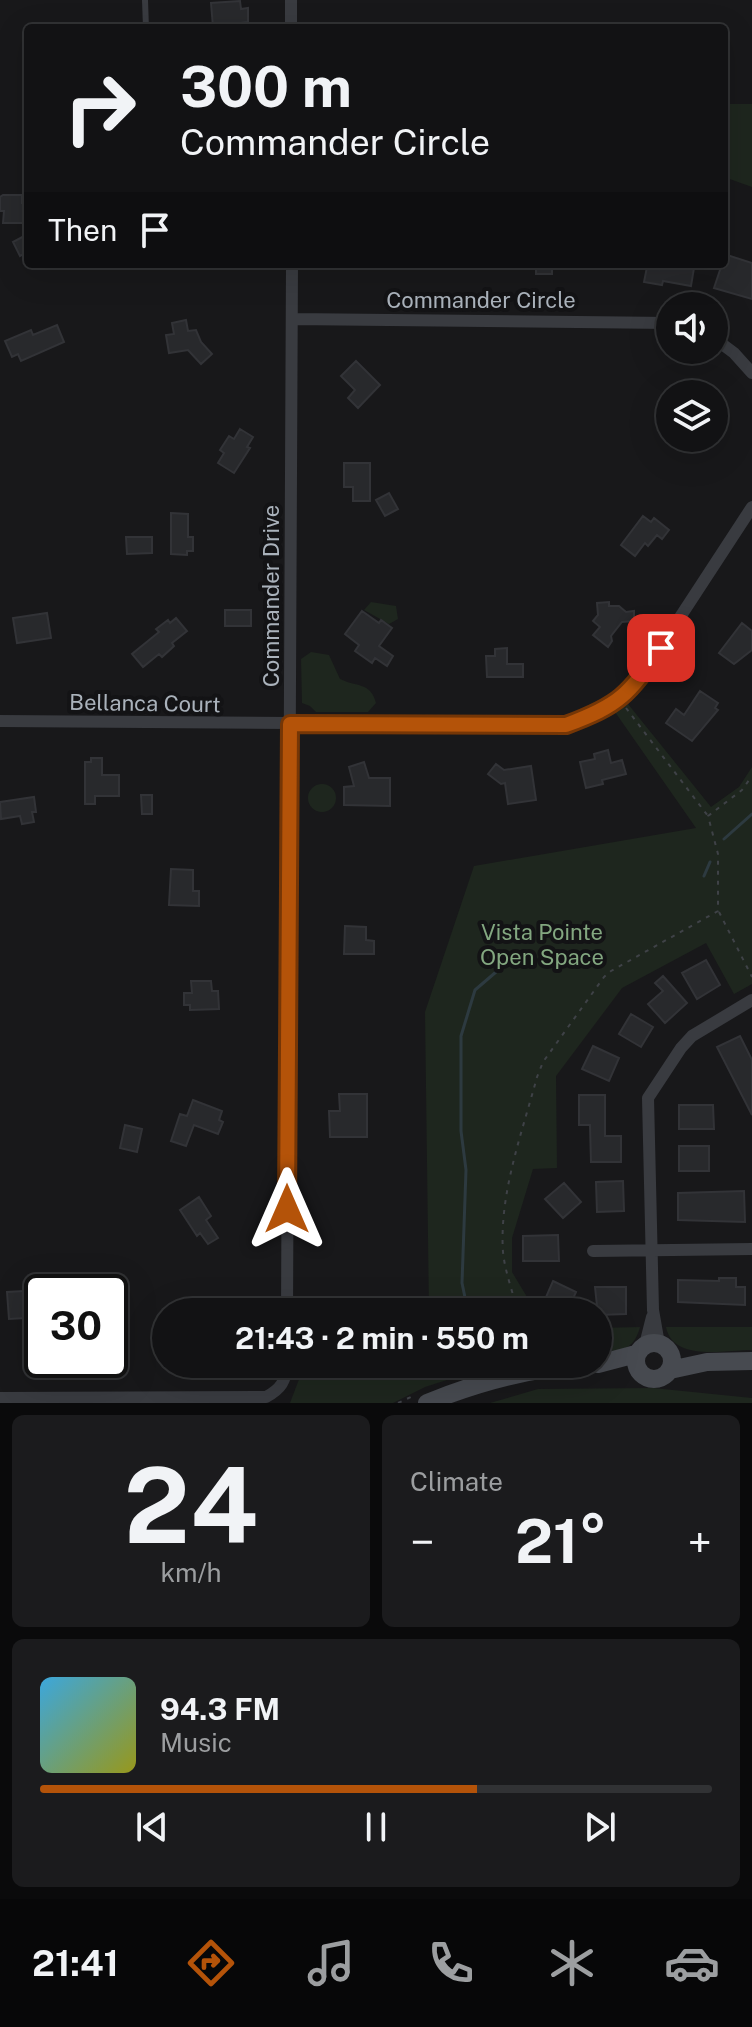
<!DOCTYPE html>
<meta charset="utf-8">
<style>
:root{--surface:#121214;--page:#1b1b1d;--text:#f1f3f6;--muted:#9c9ea0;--line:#313234;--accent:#b45309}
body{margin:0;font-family:"Public Sans",sans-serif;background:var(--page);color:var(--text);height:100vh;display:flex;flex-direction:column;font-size:30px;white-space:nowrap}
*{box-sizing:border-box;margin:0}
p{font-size:26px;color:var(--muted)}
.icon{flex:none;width:44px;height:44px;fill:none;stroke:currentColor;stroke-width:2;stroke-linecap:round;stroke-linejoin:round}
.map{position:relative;height:1403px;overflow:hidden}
.details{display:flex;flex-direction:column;gap:12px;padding:12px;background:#0a0a0b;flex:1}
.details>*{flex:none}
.guide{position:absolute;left:24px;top:24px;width:704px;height:244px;border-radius:8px;box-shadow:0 8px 32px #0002,0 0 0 2px var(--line);background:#121214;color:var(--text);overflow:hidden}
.fabs{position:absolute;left:656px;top:292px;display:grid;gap:16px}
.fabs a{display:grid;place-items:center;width:72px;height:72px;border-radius:50%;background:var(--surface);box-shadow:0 8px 32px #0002,0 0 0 2px var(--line);font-size:40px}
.speed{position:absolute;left:24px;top:1274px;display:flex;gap:16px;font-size:40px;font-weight:700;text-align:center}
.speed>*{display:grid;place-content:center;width:104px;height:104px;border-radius:50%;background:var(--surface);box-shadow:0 8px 32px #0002,0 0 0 2px var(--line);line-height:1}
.speed .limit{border:4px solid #111;border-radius:12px;background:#fff;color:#111}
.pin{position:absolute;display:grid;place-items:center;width:68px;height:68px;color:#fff;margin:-34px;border-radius:16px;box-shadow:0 4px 12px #0006}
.me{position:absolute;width:88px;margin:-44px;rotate:0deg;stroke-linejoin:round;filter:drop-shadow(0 0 6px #0008)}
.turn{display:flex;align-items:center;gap:28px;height:168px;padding:0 24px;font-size:36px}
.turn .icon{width:104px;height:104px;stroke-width:2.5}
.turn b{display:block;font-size:56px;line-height:68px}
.then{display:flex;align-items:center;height:76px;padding:0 24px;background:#0003;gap:16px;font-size:30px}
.big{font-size:60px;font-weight:700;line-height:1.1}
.details .tile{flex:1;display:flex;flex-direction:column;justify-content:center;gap:12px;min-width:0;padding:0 28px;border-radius:12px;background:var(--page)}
.details .dial{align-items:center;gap:0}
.dial b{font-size:104px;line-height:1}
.song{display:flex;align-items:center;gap:24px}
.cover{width:96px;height:96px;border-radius:12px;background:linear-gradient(135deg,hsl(200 70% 55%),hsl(60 70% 35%))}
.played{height:8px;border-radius:4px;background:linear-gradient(90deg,var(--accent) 65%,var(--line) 65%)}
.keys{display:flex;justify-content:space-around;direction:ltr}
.heat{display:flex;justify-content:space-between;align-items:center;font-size:44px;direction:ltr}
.details .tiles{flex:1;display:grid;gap:12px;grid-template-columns:1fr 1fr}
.tile:last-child{grid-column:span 2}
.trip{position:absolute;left:152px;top:1298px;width:460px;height:80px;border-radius:40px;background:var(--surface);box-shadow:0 8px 32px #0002,0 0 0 2px var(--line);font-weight:700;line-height:80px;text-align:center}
.menu{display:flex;height:128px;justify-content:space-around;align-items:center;background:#070708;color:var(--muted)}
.menu .icon{width:56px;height:56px}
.menu .current{color:var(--accent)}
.menu b{font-size:36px;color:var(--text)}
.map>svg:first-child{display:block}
</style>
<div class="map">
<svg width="752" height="1403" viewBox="0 0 752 1403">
<rect width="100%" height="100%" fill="#18181a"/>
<!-- green -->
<path fill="#1e261e" d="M724,104h28v83l-28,-10z
M371,602l25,4 2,13 -9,5 -25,-14z
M311,652l18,3 11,24c16,8 31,3 36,24l-8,9h-52l-6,-6 -8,-3 -1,-44z
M628,704l83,103 28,-20 13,-20v217l-18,10 -28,-51 -84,45 -66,88 1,92 -24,1 -21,69v34l24,40h-107l-4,-300 49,-146 222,-38 -81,-116z
M308 798a14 14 0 1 1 28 0a14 14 0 1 1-28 0Z
M640,1327c-7,25 -19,23 -42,25v-24z
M666,1327h86v23c-28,0 -79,12 -86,-23z
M429,1364h68l-72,23 -32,16h-103l11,-29 98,1z
M653,1388l99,10v5h-262l48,-14z"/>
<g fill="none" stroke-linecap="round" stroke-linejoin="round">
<!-- stream -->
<path stroke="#2d3a40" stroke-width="3" d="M724,839l28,-25
M704,876l6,-14
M468,1312l-6,-29 4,-113 -5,-39v-95l14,-46 21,-18"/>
</g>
<!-- building -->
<path fill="#28292c" stroke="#323337" stroke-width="2" d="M240,1l1,8 7,-1v14l-9,1 1,5 -27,-1 -2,-24z
M3,195h19v8h6v20h-25l1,-12h-4v-14z
M28,234v17l-8,5 -7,-14z
M724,254l28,9v36l-38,-11 8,-24h2z
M536,264h16v10h-16z
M660,264h23l11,4 -3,18 -28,-5 -1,4 -18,-3 3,-15 12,2z
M186,320l2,11 8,-1 5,12 11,12 -11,10 -13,-14 -19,3 -3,-18 8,-1 -2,-11z
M57,325l7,17 -43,19 -3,-7 -6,3 -7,-16 26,-11 2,5z
M356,361l24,24 -22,23 -10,-10 7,-8 -14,-14z
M240,429l13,8 -6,10 3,1 -16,25 -16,-10 6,-10 -4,-3 9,-14 5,3z
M344,463h26v38h-17v-14h-9z
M389,493l9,16 -13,7 -9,-16z
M171,513l17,1v23h5v14h-6v4l-16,-1z
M643,516l8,6 3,-4 15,12 -7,9 -5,-4 -9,11 -3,-3 -10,13 -14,-11z
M126,537h26v16l-25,1z
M609,602v4h10l7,6 8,-1v10l-12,1 -11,14 1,5 -4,6 -15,-12 7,-8 -7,-6 5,-6 -1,-12z
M225,610h26v16h-26z
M362,611l17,12 2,-3 11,8 -13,18 14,10 -6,10 -12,-8 -3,5 -17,-12 4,-6 -14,-11z
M47,613l4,25 -34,5 -4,-25z
M176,618l11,13 -15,12 2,3 -12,11 -3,-3 -16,13 -11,-13 27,-22 -3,-3 12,-9 2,3z
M742,623l10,8v19l-18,14 -15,-11z
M507,648v16h16v13h-36l-1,-21h9v-7z
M700,691l18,12 -3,5 3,2 -26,31 -26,-18 10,-14 8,6z
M608,750l3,13 11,-3 4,14 -24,6 1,4 -17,4 -6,-26 15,-3 -1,-5z
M91,758h11v17h17v21h-24v8h-10v-42h6z
M364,762l5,16h21v28l-46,-1v-18l10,-1 -5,-19z
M496,764l8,6 27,-4 5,34 -28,4 -3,-21 -4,1 -13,-10z
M141,795h11v19h-10z
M34,797l2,15h-4l2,10 -12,2 -2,-8 -19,3 -1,-17z
M171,869l22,1v21h6v15l-30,-1z
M345,926l21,1v13l8,1v13h-30z
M706,960l14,25 -23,14 -15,-26z
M663,976l24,27 -22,20 -17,-19 15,-13 -8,-8z
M191,981h20l1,10h6l1,18 -29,1v-5h-6v-12h8z
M631,1014l22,13 -12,20 -22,-13z
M740,1036l12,24v55l-35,-68z
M593,1046l26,12 -10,23 -27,-12z
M339,1094h28v43h-37l-1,-26h11z
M579,1095h26v41h16v26h-30l-1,-37h-11z
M193,1100l29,11 -3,9 4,2 -5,12 -24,-9 -8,21 -15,-5 9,-27 7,2z
M679,1105h34l1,24h-35z
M125,1125l17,4 -5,23 -17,-4z
M679,1146h30v25h-30z
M623,1181l1,30 -27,1 -1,-30z
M564,1183l17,19 -18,16 -18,-19z
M744,1191l1,31 -67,-2v-27z
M199,1197l12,19 -5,4 12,18 -10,6 -8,-11 -3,3 -17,-26z
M558,1235l1,26h-36v-25z
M719,1278h17v9h9v18l-67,-3v-22l41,1z
M553,1281l23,11 -9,20h-7l-17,-8z
M595,1287h31v27l-28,1z
M42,1290v27l-33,2 -2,-27z"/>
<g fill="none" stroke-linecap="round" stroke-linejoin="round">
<!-- path -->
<path stroke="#3f4247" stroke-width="2" stroke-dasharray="4 6" stroke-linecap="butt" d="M626,708l82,108
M719,912l33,65
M518,1312c-5,-19 -13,-40 -15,-60 -4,-58 19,-119 34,-175l6,-15 61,-85 7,-6 107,-60v-57l-10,-38 34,-26 10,-14
M398,1403l17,-8"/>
<!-- lane -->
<path stroke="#393b40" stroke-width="6" d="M145,0l1,28"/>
<!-- street -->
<path stroke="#393b40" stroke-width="12" d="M291,0v28
M292,319l378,4
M714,338l20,15 18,20
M0,721l566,4c34,-13 48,-18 73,-45l113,-173
M593,1251l159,-2
M287,1312l5,-1048
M659,1344l-6,-34 -5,-212 33,-50 11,-12 60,-36
M645,1345l7,-28
M0,1398l266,-1c15,-8 20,-16 21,-33"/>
<!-- secondary -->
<path stroke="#474a50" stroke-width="18" d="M636 1361a18 18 0 1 1 36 0a18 18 0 1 1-36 0Z
M598,1364l38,-10
M670,1370l37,-8 45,-1
M427,1403c53,-22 109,-36 165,-39"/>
</g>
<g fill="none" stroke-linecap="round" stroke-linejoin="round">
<defs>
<path id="route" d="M287,1209l3,-485 276,1c54,-20 62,-30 95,-77"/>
</defs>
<!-- route casing -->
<use href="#route" stroke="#753606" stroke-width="20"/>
<!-- route -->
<use href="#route" stroke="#b45309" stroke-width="14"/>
</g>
<g text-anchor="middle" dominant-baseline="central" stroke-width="8" stroke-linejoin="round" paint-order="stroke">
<!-- street labels -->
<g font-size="22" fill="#aab2bb" stroke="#131315">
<text x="481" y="300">Commander Circle</text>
<text transform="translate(271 596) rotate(-90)">Commander Drive</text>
<text transform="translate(145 703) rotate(1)">Bellanca Court</text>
</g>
<!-- park labels -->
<g font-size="22" fill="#83a780" stroke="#131315">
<text x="542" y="932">Vista Pointe<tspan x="542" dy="25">Open Space</tspan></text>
</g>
</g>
</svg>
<div class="fabs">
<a><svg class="icon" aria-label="sound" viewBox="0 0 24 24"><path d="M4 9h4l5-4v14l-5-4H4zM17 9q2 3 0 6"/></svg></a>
<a><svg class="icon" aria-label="layers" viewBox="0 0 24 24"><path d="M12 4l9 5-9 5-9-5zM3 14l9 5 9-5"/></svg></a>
</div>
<div class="speed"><div class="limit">30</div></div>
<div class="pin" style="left:661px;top:648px;background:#d93025"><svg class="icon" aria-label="arrive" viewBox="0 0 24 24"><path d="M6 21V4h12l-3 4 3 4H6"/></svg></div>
<svg class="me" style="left:287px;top:1209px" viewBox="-20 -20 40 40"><path d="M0-17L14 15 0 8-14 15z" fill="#b45309" stroke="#fff" stroke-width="4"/></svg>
<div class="trip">21:43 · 2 min · 550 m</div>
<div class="guide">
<div class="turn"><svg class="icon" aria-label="right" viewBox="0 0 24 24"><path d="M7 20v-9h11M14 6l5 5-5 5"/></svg><div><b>300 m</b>Commander Circle</div></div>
<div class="then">Then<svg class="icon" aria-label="arrive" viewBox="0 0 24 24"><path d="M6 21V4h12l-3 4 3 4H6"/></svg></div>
</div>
</div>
<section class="details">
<div class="tiles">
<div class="tile dial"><b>24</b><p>km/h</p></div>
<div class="tile"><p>Climate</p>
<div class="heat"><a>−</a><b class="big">21°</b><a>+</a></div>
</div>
<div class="tile">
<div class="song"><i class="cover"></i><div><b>94.3 FM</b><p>Music</p></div></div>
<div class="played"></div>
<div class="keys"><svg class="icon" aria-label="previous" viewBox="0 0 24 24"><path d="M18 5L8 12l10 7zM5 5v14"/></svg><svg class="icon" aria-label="pause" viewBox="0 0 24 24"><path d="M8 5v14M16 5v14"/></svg><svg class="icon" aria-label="next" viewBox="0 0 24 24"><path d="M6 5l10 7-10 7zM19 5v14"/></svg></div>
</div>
</div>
</section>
<nav class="menu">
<b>21:41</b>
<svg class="icon current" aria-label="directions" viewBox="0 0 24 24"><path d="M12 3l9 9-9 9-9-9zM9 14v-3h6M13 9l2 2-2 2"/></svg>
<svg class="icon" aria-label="music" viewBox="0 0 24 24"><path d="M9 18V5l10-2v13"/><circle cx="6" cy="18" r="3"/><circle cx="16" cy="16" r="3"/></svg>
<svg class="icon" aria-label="phone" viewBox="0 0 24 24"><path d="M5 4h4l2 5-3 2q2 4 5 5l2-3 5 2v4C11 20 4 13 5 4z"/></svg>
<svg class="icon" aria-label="climate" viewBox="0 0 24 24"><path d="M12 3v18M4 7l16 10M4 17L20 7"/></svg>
<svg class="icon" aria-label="car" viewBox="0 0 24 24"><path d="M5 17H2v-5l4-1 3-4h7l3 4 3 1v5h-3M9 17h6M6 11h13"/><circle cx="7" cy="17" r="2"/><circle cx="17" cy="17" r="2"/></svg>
</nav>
